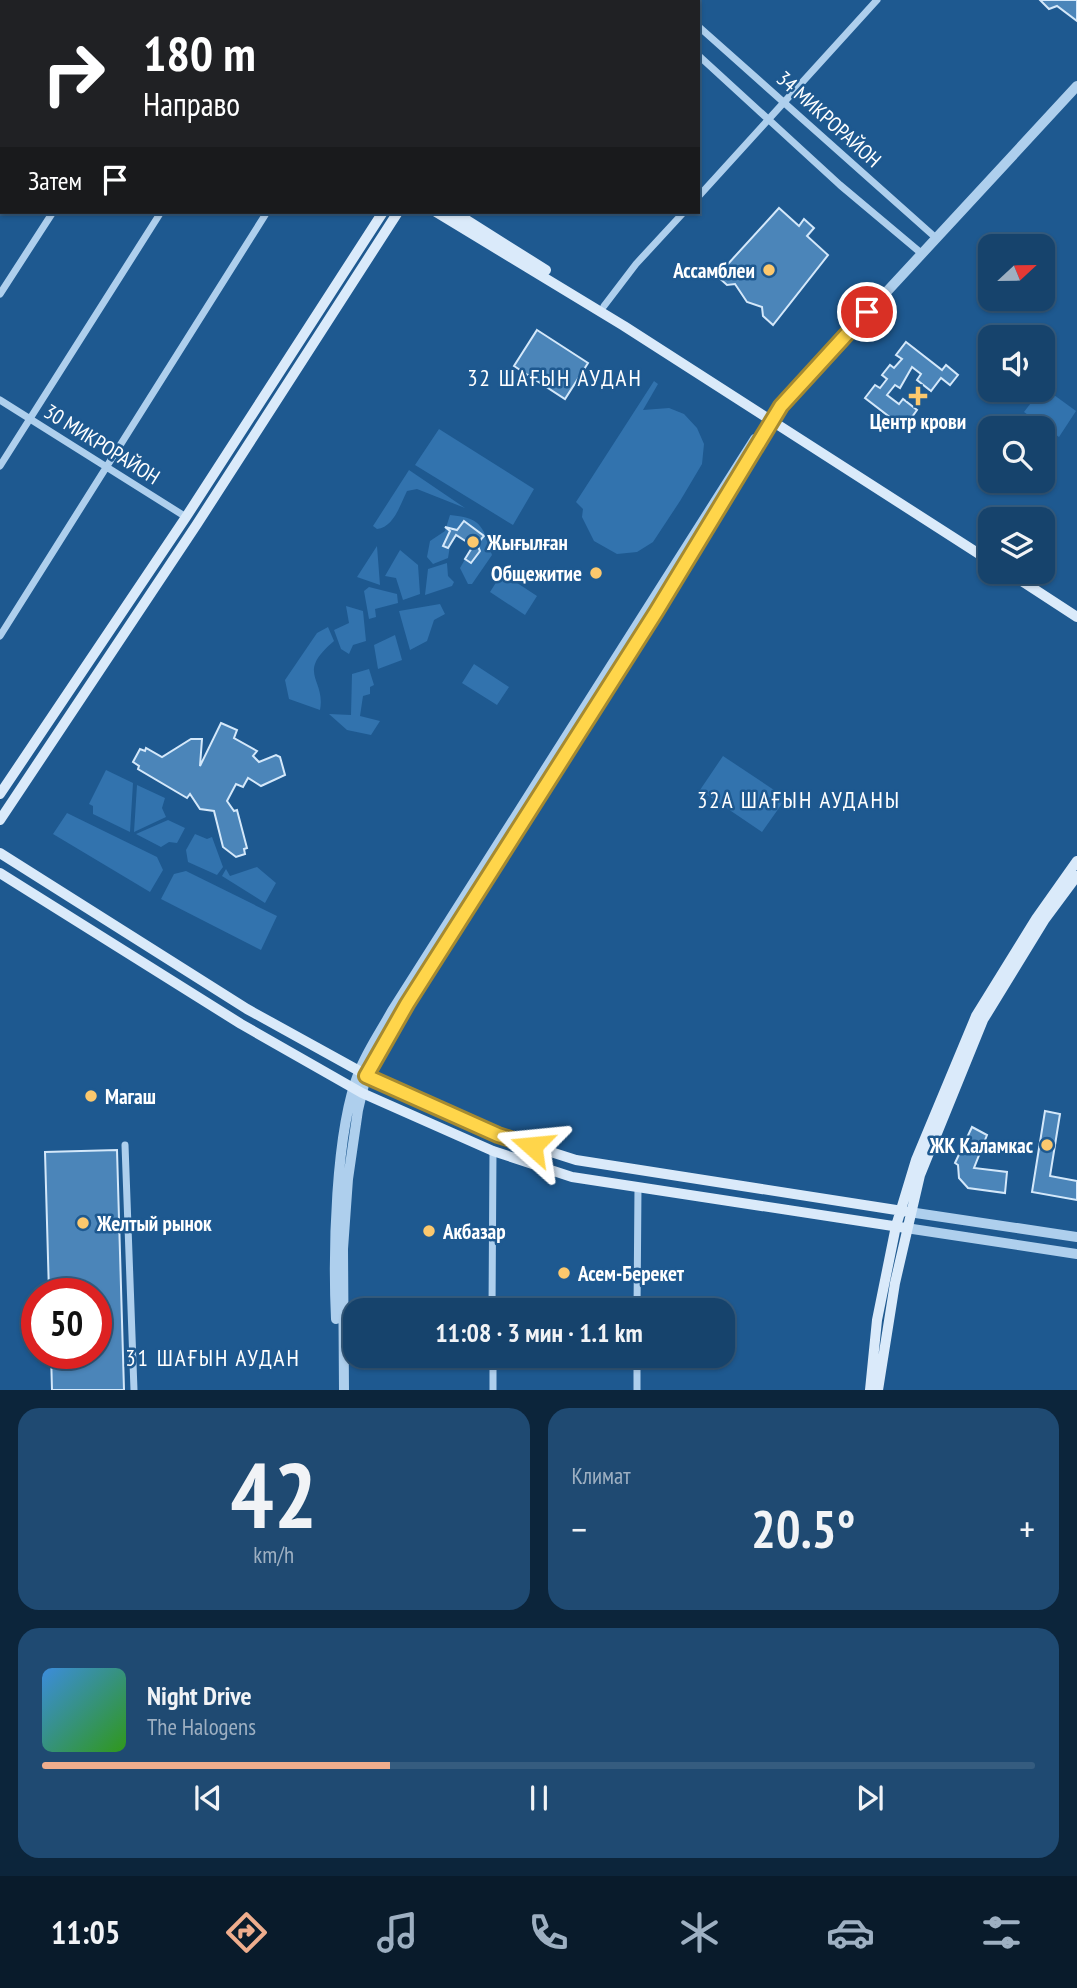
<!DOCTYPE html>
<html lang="ru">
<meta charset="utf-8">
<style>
:root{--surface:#16436c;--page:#1f4a72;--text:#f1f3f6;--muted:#9eb0c2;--line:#355c7f;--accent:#eead8d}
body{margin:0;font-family:"PT Sans Narrow",sans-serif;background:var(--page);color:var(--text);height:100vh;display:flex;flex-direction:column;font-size:26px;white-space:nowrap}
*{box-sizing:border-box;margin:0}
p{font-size:23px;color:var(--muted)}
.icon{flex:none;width:38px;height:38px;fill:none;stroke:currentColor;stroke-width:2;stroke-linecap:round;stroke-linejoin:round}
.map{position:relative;height:1390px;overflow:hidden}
.sheet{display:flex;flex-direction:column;gap:18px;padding:18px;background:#0c253b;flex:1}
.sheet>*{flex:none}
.banner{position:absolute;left:0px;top:0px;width:700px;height:214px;box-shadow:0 2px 5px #0004,0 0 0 2px var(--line);background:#202124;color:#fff;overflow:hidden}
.needle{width:46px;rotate:68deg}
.buttons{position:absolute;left:978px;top:234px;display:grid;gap:14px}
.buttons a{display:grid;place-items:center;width:77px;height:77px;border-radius:14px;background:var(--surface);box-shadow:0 2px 5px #0004,0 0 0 2px var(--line);font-size:35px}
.speed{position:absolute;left:21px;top:1278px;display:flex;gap:14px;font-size:35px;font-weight:700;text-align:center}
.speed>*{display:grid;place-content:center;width:91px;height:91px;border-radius:50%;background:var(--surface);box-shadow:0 2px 5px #0004,0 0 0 2px var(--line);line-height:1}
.speed .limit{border:10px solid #d22;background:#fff;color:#111}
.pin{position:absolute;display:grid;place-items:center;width:60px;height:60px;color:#fff;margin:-30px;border:4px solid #fff;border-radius:50%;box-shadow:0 2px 7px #0007}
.me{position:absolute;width:77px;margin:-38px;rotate:288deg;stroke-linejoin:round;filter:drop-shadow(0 0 5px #0008)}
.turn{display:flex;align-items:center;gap:24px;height:147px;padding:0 28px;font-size:32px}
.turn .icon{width:91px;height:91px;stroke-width:2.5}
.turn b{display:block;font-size:49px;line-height:60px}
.then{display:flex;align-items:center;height:66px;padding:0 28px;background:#0003;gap:14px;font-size:26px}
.big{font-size:52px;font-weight:600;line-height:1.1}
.sheet .widget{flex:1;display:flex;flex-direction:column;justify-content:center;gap:10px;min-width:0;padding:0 24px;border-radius:21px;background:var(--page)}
.sheet .dial{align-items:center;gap:0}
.dial b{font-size:91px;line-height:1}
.song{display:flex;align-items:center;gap:21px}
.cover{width:84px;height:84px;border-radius:10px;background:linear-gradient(135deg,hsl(210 70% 55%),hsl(110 70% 35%))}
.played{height:7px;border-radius:4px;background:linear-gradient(90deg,var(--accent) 35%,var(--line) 35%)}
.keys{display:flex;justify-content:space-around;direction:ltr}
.heat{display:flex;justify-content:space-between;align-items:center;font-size:38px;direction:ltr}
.sheet .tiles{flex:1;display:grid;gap:18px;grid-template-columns:1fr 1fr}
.widget:last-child{grid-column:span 2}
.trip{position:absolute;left:343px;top:1298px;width:392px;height:70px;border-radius:21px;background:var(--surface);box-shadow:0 2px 5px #0004,0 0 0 2px var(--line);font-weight:600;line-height:70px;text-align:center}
.menu{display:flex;height:112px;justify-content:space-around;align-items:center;background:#091b2b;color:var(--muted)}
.menu .icon{width:49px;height:49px}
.menu .on{color:var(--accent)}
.menu b{font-size:32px;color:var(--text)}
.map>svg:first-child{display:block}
</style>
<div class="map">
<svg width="1077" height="1390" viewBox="0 0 1077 1390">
<rect width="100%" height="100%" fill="#1e5990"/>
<!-- green -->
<path fill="#3273ae" d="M654,381l4,3 -15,26 26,-2 15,6 13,14 7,16 -2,20 -22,37 -27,41 -16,10 -20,2 -23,-13 -12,-24 1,-8 -7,-7z
M1043,387l33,24 -17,26 -35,-25z
M439,429l95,60 -21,36 -98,-60z
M409,470l56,38 -48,-19 -10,2c-7,14 -13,36 -30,38l-4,-3z
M450,515c34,3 33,14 42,40l-20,29h-4l-8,-16 12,-21 -14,-11 -7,4 -3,18 -15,6 -6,-7 3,-16 15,-10z
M377,546l3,39 -23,-8z
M400,550l18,15 2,29 -17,6 -7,-22 -11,-2z
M447,563l1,13 6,6 -2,4 -27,9 3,-26z
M502,573l35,23 -12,19 -35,-23z
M369,587l28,7 1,9 -23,6 1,8 -7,2 -5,-28z
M440,604l5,10 -11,6 -7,21 -17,9 -11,-39z
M346,606l17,5 3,30 -13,4 -4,9 -8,-5 -7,-19 15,-7z
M328,627l6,14c-39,33 -8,37 -14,69l-31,-11 -4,-19 32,-47z
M395,635l7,25 -24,9 -4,-24z
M474,664l35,23 -12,18 -35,-22z
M369,669l5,16 -4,2v7l-7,2 -3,20 20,5 -9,14 -24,-5 -18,-16 22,1 1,-41z
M723,756l63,42 -24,34 -62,-42z
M106,770l27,13 -3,49 -37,-18v-8l-4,-2z
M137,785l28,13 -3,10 4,9 -32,15z
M67,813l90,44 6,13 -13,22 -97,-58z
M168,820l17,8 -8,15 -8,-1 -8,5 -25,-13z
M195,834l12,5 5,-2 11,30 -6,8 -29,-13 -2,-12z
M257,867l19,16 -11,20 -43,-27 4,-7 4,7z
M186,871l91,45 -16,34 -100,-51 13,-25z"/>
<!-- building -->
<path fill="#4b85b9" stroke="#d4e8fa" stroke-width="2" d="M1040,0h37v21l-20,-15 -8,3z
M779,208l20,18 5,-7 10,9 -7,8 21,19 -55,70 -10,-9 -1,-9 -15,-5 -12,-18 -8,1 -10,-9z
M537,330l51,33 -23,36 -51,-33z
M906,342l36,28 4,-5 12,10 -8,10 -9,-7 -10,13 -14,-11 4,-6 -9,-7 -12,21 -5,-3 -8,10 12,9 4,-5 14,11 -13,18 -39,-30 10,-13 5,3 7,-9 -5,-4 8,-10 4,3 8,-9 -6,-4z
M464,521l20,15 -7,8 3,7 -9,12 -6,-4 8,-13 -17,-11 -8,13 -5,-2 7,-15 -5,-4 12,3z
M221,723l16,7 -3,8 23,13 -4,5 6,6 17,-7 4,2 5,18 -24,11 -13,-8 -5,9 -7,-3 -9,17 7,10 3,-1 10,38 -3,1 1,5 -9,3 -13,-10 -9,-36 -14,-2 -10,-15 -3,4 -49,-29 1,-3 -6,-4 7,-13 5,2 1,-3 16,9 29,-18h11l-2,27z
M1045,1111l15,3 -10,62 27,5v19l-45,-8z
M972,1127l15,8 -13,33 33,4 -2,21 -37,-5 -9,-10 -1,-13 -3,-2z
M117,1150l7,240h-72l-1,-37h45v-60h-47l-4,-141z"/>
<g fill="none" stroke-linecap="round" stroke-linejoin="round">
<!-- minor -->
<path stroke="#aecfed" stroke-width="7" d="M143,0l3,2
M424,0l2,2
M637,0l2,2
M668,0l2,2
M235,2l1,-2
M382,2l1,-2
M537,2l2,-2
M0,10l2,1
M698,26l238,212
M698,55l142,130 81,68
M0,125l2,-3
M698,197l179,-197
M0,294l53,-82
M604,306l32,-42 48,-52
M0,400l186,117
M0,466l161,-254
M0,636l267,-424
M125,1145l9,245
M492,1311l1,-160
M637,1311l1,-124
M493,1356v34
M637,1356v34"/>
<!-- tertiary -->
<path stroke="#aecfed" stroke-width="10" d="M564,2l2,-2
M582,2l1,-2
M909,1212l168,25
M906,1228l171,26
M336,1319c-3,-64 -1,-188 23,-247 8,-21 22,-41 33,-61l363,-572
M344,1390l-1,-141 5,-70 10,-69 8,-34 41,-72 249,-392 125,-206 296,-320"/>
<!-- secondary -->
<path stroke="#daeafa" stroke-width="10" d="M98,0l3,2
M118,0l3,2
M436,212l188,114 366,235
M454,212l92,58
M1008,572l69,45
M0,794l186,-277 197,-305
M0,820l197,-296 201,-312
M0,853l247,156 134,74 117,52 78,25 333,52
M0,873l241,151 121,69 131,58 79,26 334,51
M870,1390l7,-70 19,-94 20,-66 60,-144 60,-97 41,-58
M878,1390l17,-107 25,-108 63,-155 62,-101 32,-43"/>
</g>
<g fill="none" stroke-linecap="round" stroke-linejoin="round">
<defs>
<path id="route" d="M532,1146l-34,-11 -132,-59 41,-72 249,-392 125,-206 86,-94"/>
</defs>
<!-- route casing -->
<use href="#route" stroke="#a68a30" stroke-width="18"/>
<!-- route -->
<use href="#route" stroke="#ffd54a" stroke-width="12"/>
</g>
<!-- markers -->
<g fill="#fcc86d" stroke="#1e5990" stroke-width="2.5">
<circle cx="769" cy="270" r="7"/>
<path d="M914.5 385.5h7v7h7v7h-7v7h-7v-7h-7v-7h7z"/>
<circle cx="473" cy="542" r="7"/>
<circle cx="596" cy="573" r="7"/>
<circle cx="91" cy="1096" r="7"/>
<circle cx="1047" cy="1145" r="7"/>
<circle cx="83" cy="1223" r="7"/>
<circle cx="429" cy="1231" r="7"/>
<circle cx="564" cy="1273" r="7"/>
</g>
<g text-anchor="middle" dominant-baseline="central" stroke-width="5" stroke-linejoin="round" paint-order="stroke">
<!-- street labels -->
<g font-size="21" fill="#fff" stroke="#1e5990">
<text transform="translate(829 119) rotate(42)">34 МИКРОРАЙОН</text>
<text transform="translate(102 444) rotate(32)">30 МИКРОРАЙОН</text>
</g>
<!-- poi labels -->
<g font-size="21" font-weight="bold" fill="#fff" stroke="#1e5990" text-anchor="start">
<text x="755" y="270" text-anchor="end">Ассамблеи</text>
<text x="918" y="421" text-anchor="middle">Центр крови</text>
<text x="487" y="542">Жығылған</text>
<text x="582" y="573" text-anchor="end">Общежитие</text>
<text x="105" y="1096">Магаш</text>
<text x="1033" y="1145" text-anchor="end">ЖК Каламкас</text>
<text x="97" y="1223">Желтый рынок</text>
<text x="443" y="1231">Акбазар</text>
<text x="578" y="1273">Асем-Берекет</text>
</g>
<!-- neighbourhood labels -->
<g font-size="23" letter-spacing="2" fill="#fff" stroke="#1e5990">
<text x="555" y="377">32 ШАҒЫН АУДАН</text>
<text x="799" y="799">32А ШАҒЫН АУДАНЫ</text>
<text x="213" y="1357">31 ШАҒЫН АУДАН</text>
</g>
</g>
</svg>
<div class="buttons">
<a><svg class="needle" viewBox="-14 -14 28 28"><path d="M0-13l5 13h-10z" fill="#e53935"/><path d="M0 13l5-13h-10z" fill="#9eb0c2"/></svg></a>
<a><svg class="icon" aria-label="sound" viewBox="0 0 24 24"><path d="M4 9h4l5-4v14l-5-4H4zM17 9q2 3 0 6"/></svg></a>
<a><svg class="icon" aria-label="search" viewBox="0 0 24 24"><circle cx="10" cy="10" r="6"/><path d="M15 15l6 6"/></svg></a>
<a><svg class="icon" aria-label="layers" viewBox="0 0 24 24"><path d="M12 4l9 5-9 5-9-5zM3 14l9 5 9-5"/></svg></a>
</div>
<div class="speed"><div class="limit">50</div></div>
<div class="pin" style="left:867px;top:312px;background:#d93025"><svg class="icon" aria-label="arrive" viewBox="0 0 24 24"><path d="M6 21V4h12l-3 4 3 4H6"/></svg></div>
<svg class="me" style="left:532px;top:1146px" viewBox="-20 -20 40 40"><path d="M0-17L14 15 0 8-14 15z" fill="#ffd54a" stroke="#fff" stroke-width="4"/></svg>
<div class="trip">11:08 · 3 мин · 1.1 km</div>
<div class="banner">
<div class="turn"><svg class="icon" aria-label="right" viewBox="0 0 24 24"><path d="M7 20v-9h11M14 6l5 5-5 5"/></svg><div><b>180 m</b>Направо</div></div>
<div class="then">Затем<svg class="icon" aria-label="arrive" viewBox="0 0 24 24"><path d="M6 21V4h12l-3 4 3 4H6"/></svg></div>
</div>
</div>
<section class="sheet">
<div class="tiles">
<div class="widget dial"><b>42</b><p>km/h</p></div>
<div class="widget"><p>Климат</p>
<div class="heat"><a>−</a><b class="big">20.5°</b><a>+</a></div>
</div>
<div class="widget">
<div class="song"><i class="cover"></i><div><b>Night Drive</b><p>The Halogens</p></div></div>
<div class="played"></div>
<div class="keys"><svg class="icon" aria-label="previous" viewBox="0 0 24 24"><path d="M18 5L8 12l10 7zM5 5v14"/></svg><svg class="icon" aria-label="pause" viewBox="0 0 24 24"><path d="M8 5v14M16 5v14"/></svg><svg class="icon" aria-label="next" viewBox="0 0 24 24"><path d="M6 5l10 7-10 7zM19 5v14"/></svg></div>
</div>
</div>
</section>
<nav class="menu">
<b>11:05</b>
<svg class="icon on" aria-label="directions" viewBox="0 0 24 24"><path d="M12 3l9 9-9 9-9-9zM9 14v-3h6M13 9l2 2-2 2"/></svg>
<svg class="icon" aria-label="music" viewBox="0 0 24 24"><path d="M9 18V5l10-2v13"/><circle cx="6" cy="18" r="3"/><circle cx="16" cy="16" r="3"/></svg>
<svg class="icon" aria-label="phone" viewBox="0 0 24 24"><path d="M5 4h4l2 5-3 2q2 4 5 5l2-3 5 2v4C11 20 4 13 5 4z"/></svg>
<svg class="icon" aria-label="climate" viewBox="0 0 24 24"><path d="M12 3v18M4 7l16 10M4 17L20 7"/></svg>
<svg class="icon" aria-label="car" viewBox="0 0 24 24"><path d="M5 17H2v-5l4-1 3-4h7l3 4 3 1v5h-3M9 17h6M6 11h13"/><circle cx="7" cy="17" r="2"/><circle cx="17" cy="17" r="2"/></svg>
<svg class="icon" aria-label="filters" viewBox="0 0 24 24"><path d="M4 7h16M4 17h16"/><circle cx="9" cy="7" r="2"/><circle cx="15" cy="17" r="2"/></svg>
</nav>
